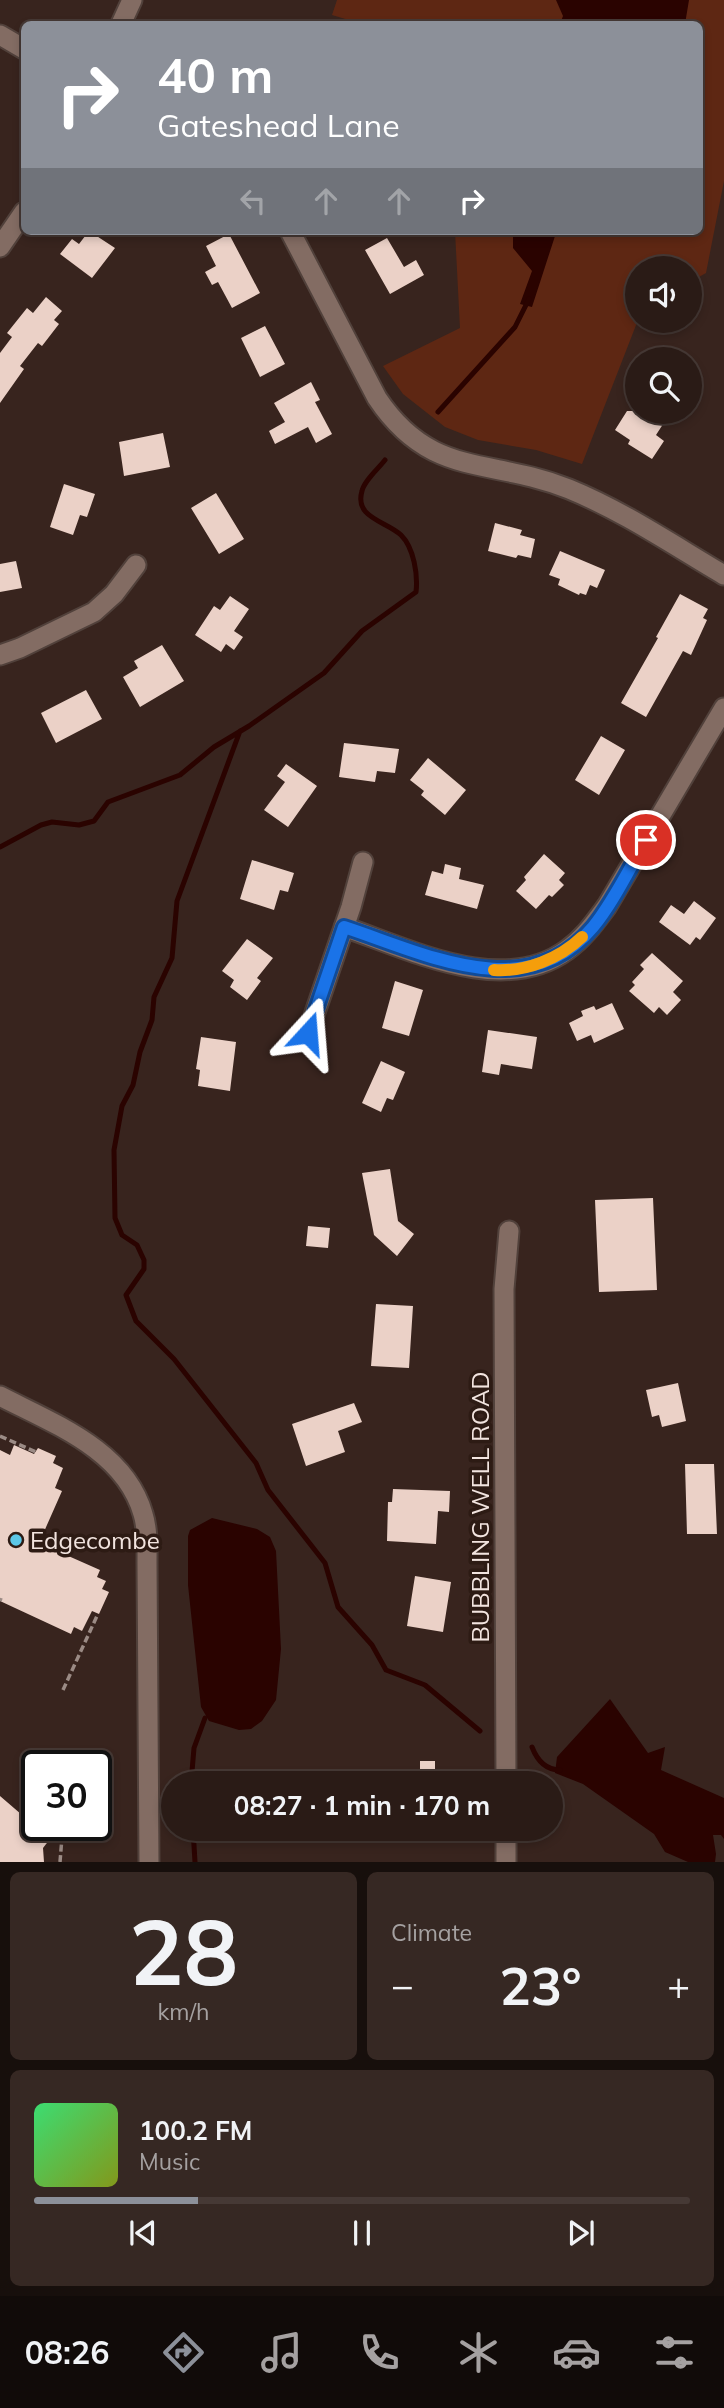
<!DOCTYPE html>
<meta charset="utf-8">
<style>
:root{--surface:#2a1b16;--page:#362823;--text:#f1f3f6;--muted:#a5a1a1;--line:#463935;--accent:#8c9099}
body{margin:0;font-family:Mulish,sans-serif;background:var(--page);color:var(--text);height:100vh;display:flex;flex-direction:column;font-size:26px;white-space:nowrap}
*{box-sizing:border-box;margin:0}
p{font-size:23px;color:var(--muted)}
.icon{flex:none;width:38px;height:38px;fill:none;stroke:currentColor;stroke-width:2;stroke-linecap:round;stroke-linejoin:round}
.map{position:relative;height:1862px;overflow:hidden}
.sheet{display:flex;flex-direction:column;gap:10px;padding:10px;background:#170f0c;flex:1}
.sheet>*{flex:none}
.banner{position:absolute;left:21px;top:21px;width:682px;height:214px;border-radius:10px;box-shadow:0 4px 10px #0003,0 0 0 2px var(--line);background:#8c9099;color:#fff;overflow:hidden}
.controls{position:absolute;left:625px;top:256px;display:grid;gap:14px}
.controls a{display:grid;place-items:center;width:77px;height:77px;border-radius:50%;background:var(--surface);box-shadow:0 4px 10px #0003,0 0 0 2px var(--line);font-size:35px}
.speed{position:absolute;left:21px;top:1750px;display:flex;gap:14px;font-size:35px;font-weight:700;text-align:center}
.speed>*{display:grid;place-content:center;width:91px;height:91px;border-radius:50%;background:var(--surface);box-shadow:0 4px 10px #0003,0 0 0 2px var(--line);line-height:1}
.speed .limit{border:4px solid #111;border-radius:10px;background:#fff;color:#111}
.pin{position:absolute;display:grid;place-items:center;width:60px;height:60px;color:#fff;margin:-30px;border:4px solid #fff;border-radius:50%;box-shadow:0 2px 7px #0007}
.me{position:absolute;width:77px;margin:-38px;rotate:19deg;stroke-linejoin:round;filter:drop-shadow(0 0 5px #0008)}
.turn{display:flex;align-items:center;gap:24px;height:147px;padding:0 21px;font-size:32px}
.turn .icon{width:91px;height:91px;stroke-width:2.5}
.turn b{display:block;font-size:49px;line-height:60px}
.lanes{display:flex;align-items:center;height:66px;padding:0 21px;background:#0003;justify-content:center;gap:35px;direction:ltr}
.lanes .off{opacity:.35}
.big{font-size:52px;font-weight:700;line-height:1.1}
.sheet .card{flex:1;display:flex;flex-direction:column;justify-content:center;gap:10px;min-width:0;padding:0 24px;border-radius:10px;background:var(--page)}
.sheet .dial{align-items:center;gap:0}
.dial b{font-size:91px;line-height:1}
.song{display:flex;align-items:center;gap:21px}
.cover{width:84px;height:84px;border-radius:10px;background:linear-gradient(135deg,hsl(140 70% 55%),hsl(70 70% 35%))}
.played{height:7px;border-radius:4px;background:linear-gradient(90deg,var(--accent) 25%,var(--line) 25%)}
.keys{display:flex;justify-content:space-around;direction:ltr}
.heat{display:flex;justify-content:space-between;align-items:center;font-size:38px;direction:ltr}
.sheet .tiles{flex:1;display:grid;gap:10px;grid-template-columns:1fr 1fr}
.card:last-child{grid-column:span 2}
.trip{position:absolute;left:161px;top:1771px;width:402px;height:70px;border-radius:35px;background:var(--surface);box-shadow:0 4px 10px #0003,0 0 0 2px var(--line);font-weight:700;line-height:70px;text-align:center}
.tabs{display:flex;height:112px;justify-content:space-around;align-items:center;background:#110b09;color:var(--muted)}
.tabs .icon{width:49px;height:49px}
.tabs .current{color:var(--accent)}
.tabs b{font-size:32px;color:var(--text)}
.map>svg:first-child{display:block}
</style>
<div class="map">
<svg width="724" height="1862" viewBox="0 0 724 1862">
<rect width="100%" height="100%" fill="#38241e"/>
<!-- green -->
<path fill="#5e2713" d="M337,0h387v181l-18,92 -16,9v-14h-53l1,52 -56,144 -46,-14 -58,-10 -33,-13 -42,-33 -20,-28 77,-38 -5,-97h245v-207h-338l-30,-9z"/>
<!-- water -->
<path fill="#2a0300" d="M556,0h133l-4,24h-125l3,-8z
M513,231h41l1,5 -23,71 -12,-3 12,-33 -19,-23z
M212,1518l45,11 13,8 6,14 5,98 -5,51 -14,21 -11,8 -12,1 -30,-9 -8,-14 -13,-122v-49l2,-6z
M610,1699l38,54 17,-6 -4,23 63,28v41l-3,-4h-8l3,19 -1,8h-27l-23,-10 -11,-18 -71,-50 -28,-11 2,-16z"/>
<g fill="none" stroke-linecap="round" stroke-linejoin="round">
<!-- stream -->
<path stroke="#2a0300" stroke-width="5" d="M438,412l77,-85 14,-28
M240,731l-63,170 -5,57 -18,39 -2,23 -12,32 -7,33 -11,21 -8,44 1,68 7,17 15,10 7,15v9l-18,26 10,26 38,38 82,104 12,27 57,73 13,44 34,38 14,25 39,15 55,46
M0,847l41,-22 11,-3 27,3 15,-4 14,-19 72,-27 34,-28 35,-21 75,-53 38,-42 54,-39c2,-17 -2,-44 -15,-57 -15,-14 -47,-17 -39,-44 2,-10 16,-22 23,-31
M532,1747c5,13 13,23 28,23
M191,1783l3,-35 11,-30
M193,1829l2,33"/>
</g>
<!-- building -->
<path fill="#ebd1c7" d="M89,231l26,17 -23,30 -32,-24 12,-15 7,5z
M229,234l31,59 -28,15 -14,-26 -6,3 -7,-13 11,-6 -10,-20z
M387,238l17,29 12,-7 8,15 -34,19 -25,-44z
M46,297l16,14 -8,9 5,4 -17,22 -4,-3 -18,23 4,3 -24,34v-50l12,-16 -5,-4 20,-25 6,5z
M265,326l20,38 -25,13 -19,-39z
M311,382l9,18 -5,2 17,32 -16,9 -8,-16 -33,17 -6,-13 16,-9 -11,-19z
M627,411h30l10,7 -11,17 8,6 -12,18 -24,-15 2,-4 -15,-10z
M163,433l7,34 -46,9 -5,-34z
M64,484l31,10 -8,23 -7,-2 -7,20 -23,-8z
M216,493l28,46 -25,15 -28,-46z
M495,523l27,7 -2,5 15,4 -4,19 -13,-3 -2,3 -28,-7z
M560,551l45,19 -8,18 -7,-3 -4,10 -6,-2 -1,2 -21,-10 2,-6 -11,-4z
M16,561l6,27 -22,4v-28z
M680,594l28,15 -5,9 4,2 -16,35 -8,-4 -37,66 -25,-14 37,-65 -2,-1z
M230,596l19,13 -15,22 9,6 -9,13 -8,-6 -5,8 -26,-17 19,-29 6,4z
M162,645l22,36 -44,26 -17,-30 15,-9 -4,-7z
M86,690l16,29 -46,24 -15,-30z
M601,736l24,14 -26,45 -24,-15z
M344,743l55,6 -4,24 -18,-2 -2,11 -36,-5z
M428,758l38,32 -21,25 -24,-20 3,-4 -14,-11z
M286,764l31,22 -29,41 -24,-17 21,-28 -8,-6z
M544,854l21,19 -6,7 5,5 -12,12 -3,-2 -13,14 -20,-18 10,-11 -2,-3z
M252,860l42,13 -6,19 -8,-2 -6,20 -34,-11z
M445,864l16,4 -2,11 25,6 -7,24 -52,-14 7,-24 11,3z
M694,901l22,17 -16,22 -4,-3 -6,8 -31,-23 12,-17 13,9z
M247,939l26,19 -16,20 4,3 -14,19 -17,-13 4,-7 -12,-9z
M652,953l31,28 -10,11 8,8 -14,15 -8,-8 -5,6 -25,-22 6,-6 -3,-3 12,-13 -4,-4z
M395,981l28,9 -14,46 -27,-8z
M612,1003l12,26 -30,14 -3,-8 -14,6 -8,-18 14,-7 -2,-5 13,-5 2,4z
M488,1030l49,7 -5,32 -31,-5 -2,11 -17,-3z
M201,1037l35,5 -6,49 -32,-5 2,-16 -4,-1z
M381,1061l24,11 -12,28 -6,-2 -6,14 -19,-9z
M390,1169l8,52 16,13 -17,22 -23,-21 -12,-62z
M653,1198l4,92 -58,2 -4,-92z
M308,1226l22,2 -2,20 -22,-2z
M376,1304l37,2 -4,62 -38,-2z
M678,1383l8,38 -24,6 -3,-12 -7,2 -6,-27z
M354,1403l8,19 -24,9 7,21 -39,14 -14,-42z
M14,1445l20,9 4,-6 18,8 -3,7 10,5 -8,20 7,3 -23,52 61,27 -3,7 9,4 -4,8 7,3 -10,22 -7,-3 -10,20 -8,-4 -3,7 -71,-33v-151l10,5z
M685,1464h29l3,70h-30z
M393,1489l57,2 -1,21 -11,-1 -2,33 -49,-3 1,-39h4z
M415,1576l36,6 -8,50 -36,-6z
M420,1761h15v22h-15z
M0,1796l50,43 -7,9 1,14h-44z"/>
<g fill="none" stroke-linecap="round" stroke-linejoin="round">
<defs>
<path id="minor" d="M121,24l11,-24
M0,35l24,14
M290,231l87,167c54,81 112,59 192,91 54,22 104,56 155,86
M0,247l24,-35
M0,655l20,-7 74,-36 20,-18 22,-29
M344,927c65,22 159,70 223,23 17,-12 28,-28 40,-44l117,-198
M308,1033l43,-126 12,-45
M0,1396c54,28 125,54 143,118 5,16 4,33 4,49l2,299
M506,1783l-2,-494 5,-58
M506,1829v33"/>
</defs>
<!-- minor casing -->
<use href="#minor" stroke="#51413b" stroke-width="23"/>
<!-- path -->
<path stroke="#9b8b85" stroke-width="3.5" stroke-dasharray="7 3.5" stroke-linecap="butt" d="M0,1436l36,16
M0,1601l1,-3
M63,1690l34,-74
M60,1862l3,-37"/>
<!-- minor -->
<use href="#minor" stroke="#836c63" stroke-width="19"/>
</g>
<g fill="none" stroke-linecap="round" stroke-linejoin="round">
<defs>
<path id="route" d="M308,1033l36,-106c80,26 182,80 249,0 21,-26 36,-58 53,-87"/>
</defs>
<!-- route casing -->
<use href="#route" stroke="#114b97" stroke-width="18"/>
<!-- route -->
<use href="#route" stroke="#1a73e8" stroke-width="12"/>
<!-- slow -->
<path stroke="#f59e0b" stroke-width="12" d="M494,970c32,2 65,-11 88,-33"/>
</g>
<!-- markers -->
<circle fill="#5cc7e7" stroke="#2d1b14" stroke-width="2.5" cx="16" cy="1540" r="7"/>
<g text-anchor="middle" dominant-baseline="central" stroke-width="7" stroke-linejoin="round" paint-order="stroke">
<!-- street labels -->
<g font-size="24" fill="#f2e4df" stroke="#2d1b14">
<text transform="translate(480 1507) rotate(-90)">BUBBLING WELL ROAD</text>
</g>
<!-- poi labels -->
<g font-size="24" fill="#f2e4df" stroke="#2d1b14" text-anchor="start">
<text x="30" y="1540">Edgecombe</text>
</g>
</g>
</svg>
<div class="controls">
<a><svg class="icon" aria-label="sound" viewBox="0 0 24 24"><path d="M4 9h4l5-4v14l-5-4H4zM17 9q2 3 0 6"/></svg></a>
<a><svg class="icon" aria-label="search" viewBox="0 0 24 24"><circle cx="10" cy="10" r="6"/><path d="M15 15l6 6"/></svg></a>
</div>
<div class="speed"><div class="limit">30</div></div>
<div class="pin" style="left:646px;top:840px;background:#d93025"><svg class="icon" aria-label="arrive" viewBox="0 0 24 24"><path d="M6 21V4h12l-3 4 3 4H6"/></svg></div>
<svg class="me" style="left:308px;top:1033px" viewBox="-20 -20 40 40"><path d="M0-17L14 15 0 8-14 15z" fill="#1a73e8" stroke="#fff" stroke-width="4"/></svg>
<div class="trip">08:27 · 1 min · 170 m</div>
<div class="banner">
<div class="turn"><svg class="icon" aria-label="right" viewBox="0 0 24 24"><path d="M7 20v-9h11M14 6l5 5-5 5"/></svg><div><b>40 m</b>Gateshead Lane</div></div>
<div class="lanes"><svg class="icon off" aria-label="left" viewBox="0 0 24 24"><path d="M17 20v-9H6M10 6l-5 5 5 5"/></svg><svg class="icon off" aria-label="ahead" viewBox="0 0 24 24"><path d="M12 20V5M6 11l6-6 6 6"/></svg><svg class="icon off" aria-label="ahead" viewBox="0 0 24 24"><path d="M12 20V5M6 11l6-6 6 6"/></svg><svg class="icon" aria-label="right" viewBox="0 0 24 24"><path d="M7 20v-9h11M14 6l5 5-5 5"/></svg></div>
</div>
</div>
<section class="sheet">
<div class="tiles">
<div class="card dial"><b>28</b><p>km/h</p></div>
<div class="card"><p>Climate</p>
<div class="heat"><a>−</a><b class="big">23°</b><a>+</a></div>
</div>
<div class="card">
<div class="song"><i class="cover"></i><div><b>100.2 FM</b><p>Music</p></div></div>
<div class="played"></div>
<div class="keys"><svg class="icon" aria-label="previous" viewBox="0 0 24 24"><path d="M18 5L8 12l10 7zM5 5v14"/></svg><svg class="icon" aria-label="pause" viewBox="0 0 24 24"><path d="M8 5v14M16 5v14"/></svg><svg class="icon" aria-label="next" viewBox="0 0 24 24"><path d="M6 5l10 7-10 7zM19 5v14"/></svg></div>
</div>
</div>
</section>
<nav class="tabs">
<b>08:26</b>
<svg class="icon current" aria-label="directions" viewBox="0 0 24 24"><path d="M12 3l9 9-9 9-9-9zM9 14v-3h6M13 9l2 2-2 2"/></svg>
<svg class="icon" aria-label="music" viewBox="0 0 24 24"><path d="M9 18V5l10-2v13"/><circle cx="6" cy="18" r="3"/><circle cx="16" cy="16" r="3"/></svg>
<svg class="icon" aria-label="phone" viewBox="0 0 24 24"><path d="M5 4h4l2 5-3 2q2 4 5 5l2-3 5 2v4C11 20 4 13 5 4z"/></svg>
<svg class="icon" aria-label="climate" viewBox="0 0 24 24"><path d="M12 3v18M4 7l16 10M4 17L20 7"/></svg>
<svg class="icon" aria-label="car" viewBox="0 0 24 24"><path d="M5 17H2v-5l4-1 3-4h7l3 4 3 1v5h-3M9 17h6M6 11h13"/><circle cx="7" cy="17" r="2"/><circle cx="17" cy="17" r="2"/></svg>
<svg class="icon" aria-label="filters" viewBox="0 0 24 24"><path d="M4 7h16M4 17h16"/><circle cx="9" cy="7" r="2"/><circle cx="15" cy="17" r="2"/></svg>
</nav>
